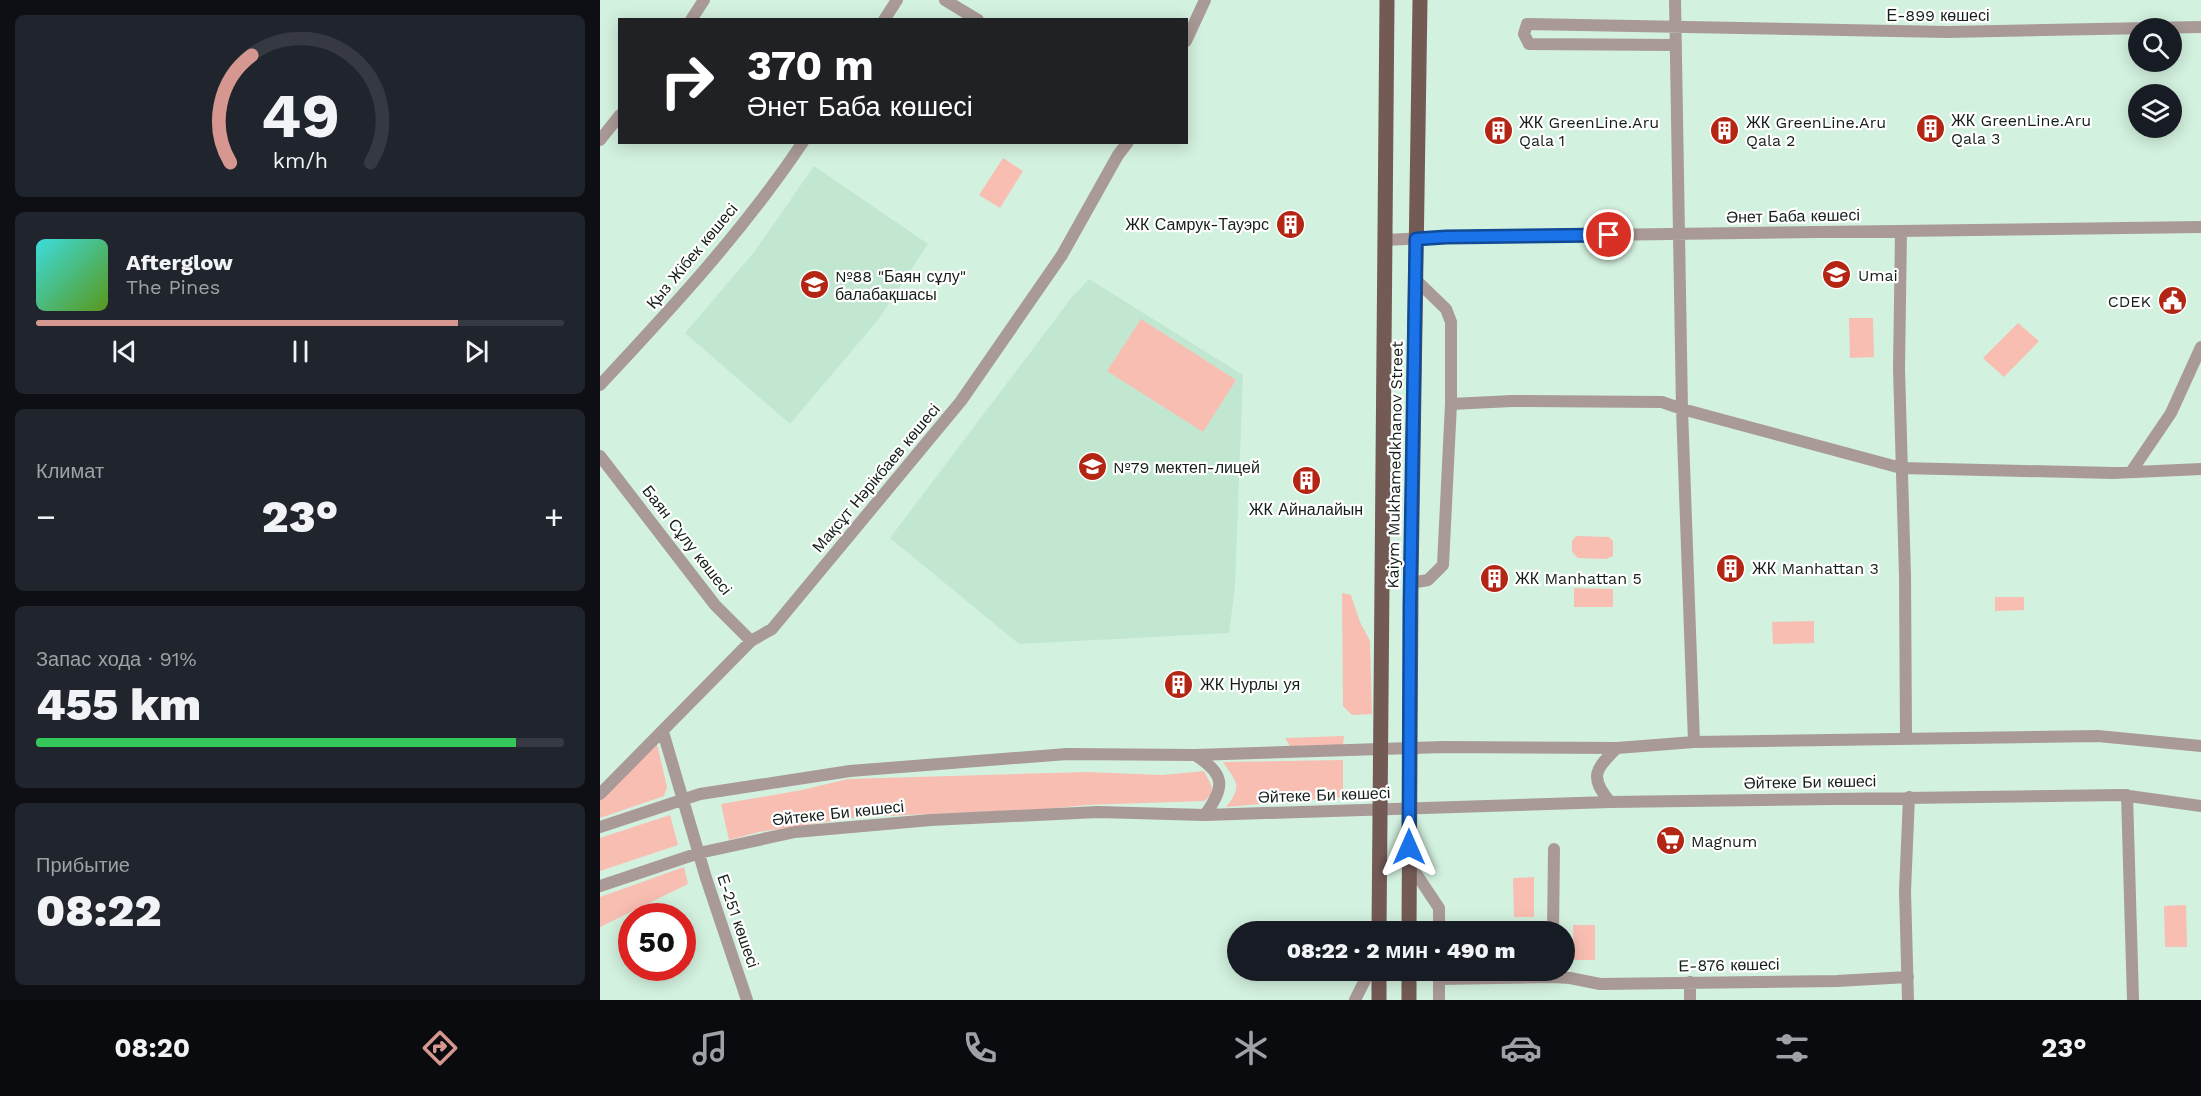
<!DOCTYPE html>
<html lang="ru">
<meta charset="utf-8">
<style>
:root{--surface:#171b24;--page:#20242c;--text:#f1f3f6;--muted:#9ea1a6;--line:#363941;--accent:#d59790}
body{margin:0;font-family:"Work Sans",sans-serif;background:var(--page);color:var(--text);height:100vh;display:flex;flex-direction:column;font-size:22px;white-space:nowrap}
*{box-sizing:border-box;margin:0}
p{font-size:20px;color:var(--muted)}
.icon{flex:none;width:33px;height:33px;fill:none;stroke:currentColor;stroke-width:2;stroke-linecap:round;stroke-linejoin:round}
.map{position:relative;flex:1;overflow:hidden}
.details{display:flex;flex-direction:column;gap:15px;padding:15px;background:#0d0f14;width:600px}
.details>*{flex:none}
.guide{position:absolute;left:18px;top:18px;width:570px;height:126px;border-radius:0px;box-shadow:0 3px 15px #0003;background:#202124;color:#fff;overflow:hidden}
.tools{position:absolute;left:1528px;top:18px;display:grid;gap:12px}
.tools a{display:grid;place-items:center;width:54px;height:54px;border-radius:50%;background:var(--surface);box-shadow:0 3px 15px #0003;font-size:30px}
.speed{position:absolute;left:18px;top:903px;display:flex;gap:12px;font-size:30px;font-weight:700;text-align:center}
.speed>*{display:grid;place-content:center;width:78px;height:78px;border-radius:50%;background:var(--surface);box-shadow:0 3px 15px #0003;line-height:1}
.speed .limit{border:9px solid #d22;background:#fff;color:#111}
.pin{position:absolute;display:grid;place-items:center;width:51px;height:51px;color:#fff;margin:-26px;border:3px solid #fff;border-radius:50%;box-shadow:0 2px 6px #0007}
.me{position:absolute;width:66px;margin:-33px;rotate:0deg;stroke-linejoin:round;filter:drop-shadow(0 0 4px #0008)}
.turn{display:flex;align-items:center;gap:21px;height:126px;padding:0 30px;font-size:27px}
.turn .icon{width:78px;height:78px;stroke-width:2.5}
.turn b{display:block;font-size:42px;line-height:51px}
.big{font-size:45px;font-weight:800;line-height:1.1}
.details .tile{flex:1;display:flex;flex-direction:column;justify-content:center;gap:9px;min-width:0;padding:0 21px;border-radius:9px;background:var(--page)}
.details .dial{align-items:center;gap:0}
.dial svg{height:156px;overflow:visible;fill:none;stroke:var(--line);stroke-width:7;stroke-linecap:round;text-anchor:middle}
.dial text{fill:var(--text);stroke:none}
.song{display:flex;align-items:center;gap:18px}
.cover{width:72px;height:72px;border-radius:9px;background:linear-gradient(135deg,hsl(180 70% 55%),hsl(90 70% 35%))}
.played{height:6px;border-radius:3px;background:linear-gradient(90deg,var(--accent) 80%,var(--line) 80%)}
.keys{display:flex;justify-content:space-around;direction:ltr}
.heat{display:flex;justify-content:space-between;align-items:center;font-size:33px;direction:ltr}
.charge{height:9px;border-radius:4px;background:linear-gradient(90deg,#34c759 91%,var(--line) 0)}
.trip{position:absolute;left:627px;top:921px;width:348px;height:60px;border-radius:30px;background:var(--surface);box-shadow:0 3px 15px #0003;font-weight:800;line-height:60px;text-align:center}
.tab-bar{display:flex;height:96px;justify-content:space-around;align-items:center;background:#090b0e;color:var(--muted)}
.tab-bar .icon{width:42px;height:42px}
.tab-bar .on{color:var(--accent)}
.tab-bar b{font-size:27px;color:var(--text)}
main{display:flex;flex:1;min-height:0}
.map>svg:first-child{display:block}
</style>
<main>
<section class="details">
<div class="tile dial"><svg viewBox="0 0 100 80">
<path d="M14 69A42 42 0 1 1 86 69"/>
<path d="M14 69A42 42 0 0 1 25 14" stroke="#d59790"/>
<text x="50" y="56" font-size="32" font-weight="700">49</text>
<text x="50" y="72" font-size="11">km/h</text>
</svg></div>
<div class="tile">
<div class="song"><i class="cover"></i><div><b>Afterglow</b><p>The Pines</p></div></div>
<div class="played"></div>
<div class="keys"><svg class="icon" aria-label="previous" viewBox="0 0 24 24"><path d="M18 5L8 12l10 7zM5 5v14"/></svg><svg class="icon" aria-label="pause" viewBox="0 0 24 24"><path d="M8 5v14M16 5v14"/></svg><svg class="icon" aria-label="next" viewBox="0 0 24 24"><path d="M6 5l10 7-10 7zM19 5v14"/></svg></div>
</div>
<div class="tile"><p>Климат</p>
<div class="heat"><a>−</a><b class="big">23°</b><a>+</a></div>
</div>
<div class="tile"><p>Запас хода · 91%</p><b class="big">455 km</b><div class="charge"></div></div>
<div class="tile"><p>Прибытие</p><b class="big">08:22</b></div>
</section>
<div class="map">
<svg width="1601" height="1000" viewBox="0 0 1601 1000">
<rect width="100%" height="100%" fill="#d3f1df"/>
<!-- built -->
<path fill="#c2e7d1" d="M214,166l114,78 -50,76 -88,104 -105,-91 70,-82z
M489,279l154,96 -8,212 -6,46 -210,11 -129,-106 182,-241z"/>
<!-- green -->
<path fill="#f9beb2" d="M403,158l20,13 -23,37 -21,-13z
M1249,318h24l1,39 -24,1z
M541,319l95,61 -33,52 -96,-61z
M1418,323l21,18 -35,36 -21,-19z
M976,536l33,1 4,4v15l-7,3 -28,-1 -6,-6v-11z
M974,588l39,1v18h-39z
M742,593l9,2 9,27 10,19 2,73 -20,1 -9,-9z
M1395,597h29v13l-29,1z
M1214,621v22l-41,1 -1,-22z
M744,736l-1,9 -53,1 -5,-8z
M57,744l10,43 -3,9 -64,22v-20z
M743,760v37l-117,10c17,-21 11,-24 -3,-45z
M604,771l8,16 -1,8 -7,6 -117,4 -41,4 -185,8 -102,15 -30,8 -8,-36 81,-14 46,-11 239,-7 75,3z
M70,815l8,30 -78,26v-33z
M84,867l4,17 -88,43v-30z
M934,877v40h-20l-1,-39z
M1586,905l1,42h-22l-1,-41z
M973,925h22v35h-21z"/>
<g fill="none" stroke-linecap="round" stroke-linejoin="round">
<!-- minor -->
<path stroke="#a99a97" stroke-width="12" d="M345,0l33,20
M1075,0l7,409 12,333
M91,20l13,-20
M284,20l13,-20
M586,41l19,-41
M1076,45l-147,-1 -5,-10 3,-10 420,8 254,-5
M0,140l20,-25
M1301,231l-2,138 6,207 1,162
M785,240l61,-3 755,-10
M0,385c72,-77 144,-155 203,-243
M851,404l61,-3 150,1 20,7 219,59 212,5 88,-4
M0,456l115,149 36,36
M1531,472l40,-59 30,-66
M811,583l17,-3 15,-15 8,-161v-82l-5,-13 -30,-29
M63,732l43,146 41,122
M595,755c31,20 30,31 10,60
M0,794l151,-153 21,-12 189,-228 101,-146 56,-100 10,-13
M1527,795l6,205
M1010,802c-21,-25 -15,-33 7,-54
M0,827l100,-33 150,-23 217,-17 128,1 249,-8 173,1 77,-6 404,-6 103,10
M809,863l30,45v24
M0,886l99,-33 96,-21 136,-12 167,-8 107,3 405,-13 512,-7 79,11
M953,932l1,-83
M839,971v29
M952,977l18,1 30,6 237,-3 71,-4
M839,979l113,-2v-5
M1090,982v18
M755,1000l15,-30
M1308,1000l-3,-109 4,-94"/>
<!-- major -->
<path stroke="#735a55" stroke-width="15" d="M779,932l8,-932
M809,932l2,-349 9,-583
M779,1000v-30
M809,1000v-30"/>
</g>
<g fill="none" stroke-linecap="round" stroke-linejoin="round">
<defs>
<path id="route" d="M809,847l1,-241 6,-367 30,-2 163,-2"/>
</defs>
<!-- route casing -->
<use href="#route" stroke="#114b97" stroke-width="15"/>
<!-- route -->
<use href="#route" stroke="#1a73e8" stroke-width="10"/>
</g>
<!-- icons -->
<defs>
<symbol id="building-disc" viewBox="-11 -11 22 22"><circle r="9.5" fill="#b32614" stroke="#fff"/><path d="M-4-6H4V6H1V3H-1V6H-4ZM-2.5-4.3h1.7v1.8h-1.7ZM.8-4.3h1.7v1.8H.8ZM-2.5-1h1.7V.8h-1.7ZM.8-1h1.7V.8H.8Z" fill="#fff"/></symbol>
<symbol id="school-disc" viewBox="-11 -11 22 22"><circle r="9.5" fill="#b32614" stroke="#fff"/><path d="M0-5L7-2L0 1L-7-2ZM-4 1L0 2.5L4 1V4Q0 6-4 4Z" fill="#fff"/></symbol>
<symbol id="civic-disc" viewBox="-11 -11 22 22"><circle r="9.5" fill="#b32614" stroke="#fff"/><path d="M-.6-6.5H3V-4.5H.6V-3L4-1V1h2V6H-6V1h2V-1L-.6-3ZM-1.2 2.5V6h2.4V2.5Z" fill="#fff"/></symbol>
<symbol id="supermarket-disc" viewBox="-11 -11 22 22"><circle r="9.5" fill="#b32614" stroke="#fff"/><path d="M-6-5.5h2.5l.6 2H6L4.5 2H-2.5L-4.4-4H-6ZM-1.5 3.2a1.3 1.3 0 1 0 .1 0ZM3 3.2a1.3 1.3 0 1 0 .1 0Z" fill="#fff"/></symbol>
</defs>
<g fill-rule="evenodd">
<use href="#building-disc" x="1314" y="112" width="33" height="33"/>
<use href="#building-disc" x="882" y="114" width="33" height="33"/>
<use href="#building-disc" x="1108" y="114" width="33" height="33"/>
<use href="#building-disc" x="674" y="208" width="33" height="33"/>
<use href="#school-disc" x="1220" y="258" width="33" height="33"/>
<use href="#school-disc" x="198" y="268" width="33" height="33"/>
<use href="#civic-disc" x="1556" y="284" width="33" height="33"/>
<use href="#school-disc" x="476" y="450" width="33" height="33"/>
<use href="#building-disc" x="690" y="464" width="33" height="33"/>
<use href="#building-disc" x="1114" y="552" width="33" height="33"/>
<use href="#building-disc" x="878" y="562" width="33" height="33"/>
<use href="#building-disc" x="562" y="668" width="33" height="33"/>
<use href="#supermarket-disc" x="1054" y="824" width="33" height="33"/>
</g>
<g text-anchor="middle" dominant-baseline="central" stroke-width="4.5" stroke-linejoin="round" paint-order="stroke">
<!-- street labels -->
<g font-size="16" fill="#141f19" stroke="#fff">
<text x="1338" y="15">Е-899 көшесі</text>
<text transform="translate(1193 216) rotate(-1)">Әнет Баба көшесі</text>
<text transform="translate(92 256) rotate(-50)">Қыз Жібек көшесі</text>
<text transform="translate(795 465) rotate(-89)">Kaiym Mukhamedkhanov Street</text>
<text transform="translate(276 478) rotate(-50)">Мақсұт Нәрікбаев көшесі</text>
<text transform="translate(87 540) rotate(52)">Баян Сұлу көшесі</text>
<text transform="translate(1210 782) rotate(-1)">Әйтеке Би көшесі</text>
<text transform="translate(724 795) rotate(-2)">Әйтеке Би көшесі</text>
<text transform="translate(238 813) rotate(-6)">Әйтеке Би көшесі</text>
<text transform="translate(138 921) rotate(71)">Е-251 көшесі</text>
<text transform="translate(1129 965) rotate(-1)">Е-876 көшесі</text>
</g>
<!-- poi labels -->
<g font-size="16" fill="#141f19" stroke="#fff" text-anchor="start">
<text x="1351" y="120">ЖК GreenLine.Aru<tspan x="1351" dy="18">Qala 3</tspan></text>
<text x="919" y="122">ЖК GreenLine.Aru<tspan x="919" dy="18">Qala 1</tspan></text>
<text x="1146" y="122">ЖК GreenLine.Aru<tspan x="1146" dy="18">Qala 2</tspan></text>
<text x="669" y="224" text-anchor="end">ЖК Самрук-Тауэрс</text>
<text x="1258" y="275">Umai</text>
<text x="235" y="276">№88 "Баян сұлу"<tspan x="235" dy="18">балабақшасы</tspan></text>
<text x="1551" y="301" text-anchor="end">CDEK</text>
<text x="513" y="467">№79 мектеп-лицей</text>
<text x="706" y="509" text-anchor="middle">ЖК Айналайын</text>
<text x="1152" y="568">ЖК Manhattan 3</text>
<text x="915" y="578">ЖК Manhattan 5</text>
<text x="600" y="684">ЖК Нурлы уя</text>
<text x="1091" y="841">Magnum</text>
</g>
</g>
</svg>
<div class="tools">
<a><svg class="icon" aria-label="search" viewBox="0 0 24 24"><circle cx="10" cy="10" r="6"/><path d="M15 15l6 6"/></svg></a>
<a><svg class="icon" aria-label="layers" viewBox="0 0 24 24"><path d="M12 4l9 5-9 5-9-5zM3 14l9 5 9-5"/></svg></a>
</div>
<div class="speed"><div class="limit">50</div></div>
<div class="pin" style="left:1009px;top:235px;background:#d93025"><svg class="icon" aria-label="arrive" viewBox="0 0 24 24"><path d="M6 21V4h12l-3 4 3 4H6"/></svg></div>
<svg class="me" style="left:809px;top:847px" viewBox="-20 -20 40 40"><path d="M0-17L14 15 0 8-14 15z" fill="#1a73e8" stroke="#fff" stroke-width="4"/></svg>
<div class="trip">08:22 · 2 мин · 490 m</div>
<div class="guide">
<div class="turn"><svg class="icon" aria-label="right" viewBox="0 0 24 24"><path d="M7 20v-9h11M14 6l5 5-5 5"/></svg><div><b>370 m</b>Әнет Баба көшесі</div></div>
</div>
</div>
</main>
<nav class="tab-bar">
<b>08:20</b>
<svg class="icon on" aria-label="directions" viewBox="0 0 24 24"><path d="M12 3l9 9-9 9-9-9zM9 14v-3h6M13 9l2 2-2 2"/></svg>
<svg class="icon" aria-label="music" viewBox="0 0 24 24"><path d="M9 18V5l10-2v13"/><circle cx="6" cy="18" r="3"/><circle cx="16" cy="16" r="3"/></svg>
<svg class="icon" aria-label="phone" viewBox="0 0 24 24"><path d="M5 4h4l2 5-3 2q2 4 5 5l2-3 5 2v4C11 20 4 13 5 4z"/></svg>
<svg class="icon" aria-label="climate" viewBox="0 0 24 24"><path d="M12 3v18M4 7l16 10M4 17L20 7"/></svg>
<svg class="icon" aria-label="car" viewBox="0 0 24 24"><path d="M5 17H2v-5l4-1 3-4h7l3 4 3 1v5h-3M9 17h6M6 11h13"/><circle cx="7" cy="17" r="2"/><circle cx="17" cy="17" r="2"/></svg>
<svg class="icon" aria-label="filters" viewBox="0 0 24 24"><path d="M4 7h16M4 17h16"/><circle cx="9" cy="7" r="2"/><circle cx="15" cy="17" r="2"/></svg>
<b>23°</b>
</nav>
